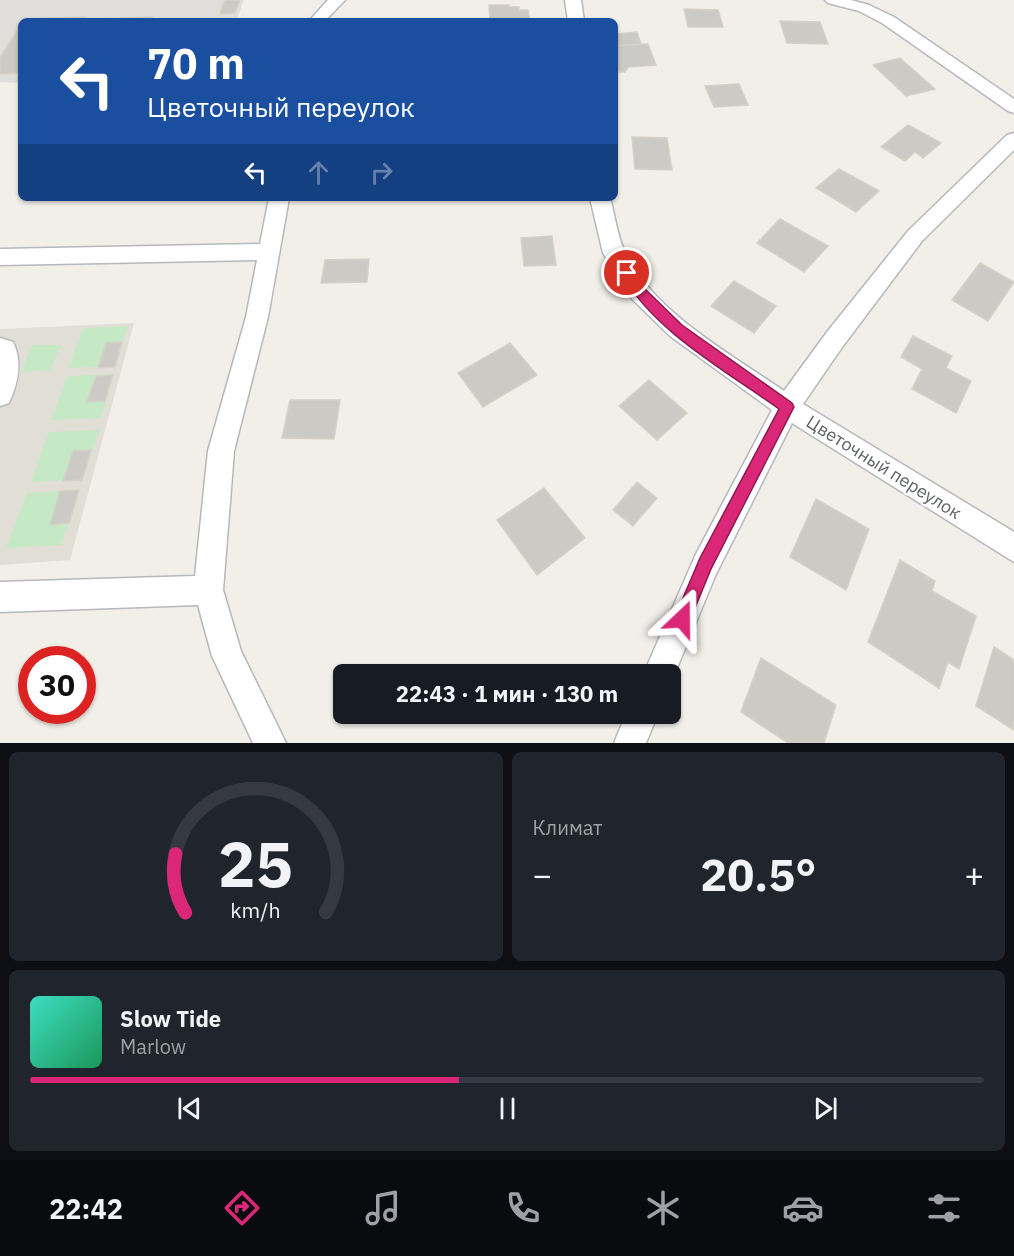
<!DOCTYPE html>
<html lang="ru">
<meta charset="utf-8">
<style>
:root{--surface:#171b24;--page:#20242c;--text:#f1f3f6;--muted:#9ea1a6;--line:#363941;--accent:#db2777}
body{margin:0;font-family:"IBM Plex Sans",sans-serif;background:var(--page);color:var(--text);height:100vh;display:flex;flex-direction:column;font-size:22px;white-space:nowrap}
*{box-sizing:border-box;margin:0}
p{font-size:20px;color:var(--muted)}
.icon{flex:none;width:33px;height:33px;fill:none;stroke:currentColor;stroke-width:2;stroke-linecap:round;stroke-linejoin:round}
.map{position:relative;height:743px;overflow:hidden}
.panel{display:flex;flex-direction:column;gap:9px;padding:9px;background:#0d0f14;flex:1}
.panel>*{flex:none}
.guide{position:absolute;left:18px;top:18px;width:600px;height:183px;border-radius:9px;box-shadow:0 2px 4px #0004;background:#1a4fa0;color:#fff;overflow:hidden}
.speed{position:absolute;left:18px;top:646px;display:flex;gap:12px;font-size:30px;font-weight:700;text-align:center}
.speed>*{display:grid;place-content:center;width:78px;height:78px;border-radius:50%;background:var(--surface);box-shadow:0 2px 4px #0004;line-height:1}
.speed .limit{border:9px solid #d22;background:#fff;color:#111}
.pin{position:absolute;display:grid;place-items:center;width:51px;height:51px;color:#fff;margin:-26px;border:3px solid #fff;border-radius:50%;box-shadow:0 2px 6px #0007}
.me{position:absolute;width:66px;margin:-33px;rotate:23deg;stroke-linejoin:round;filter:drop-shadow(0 0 4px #0008)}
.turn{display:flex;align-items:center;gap:21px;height:126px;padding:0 30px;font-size:27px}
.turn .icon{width:78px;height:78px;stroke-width:2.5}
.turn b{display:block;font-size:42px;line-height:51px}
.lanes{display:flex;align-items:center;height:57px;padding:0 30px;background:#0003;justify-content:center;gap:30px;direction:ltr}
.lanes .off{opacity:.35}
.big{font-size:45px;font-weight:700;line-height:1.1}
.panel .card{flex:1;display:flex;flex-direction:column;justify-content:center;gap:9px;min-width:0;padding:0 21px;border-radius:9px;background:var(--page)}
.panel .dial{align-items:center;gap:0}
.dial svg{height:156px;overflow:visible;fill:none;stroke:var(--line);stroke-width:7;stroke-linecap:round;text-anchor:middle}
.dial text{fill:var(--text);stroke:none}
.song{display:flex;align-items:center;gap:18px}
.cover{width:72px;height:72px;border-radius:9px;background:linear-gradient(135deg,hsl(170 70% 55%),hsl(150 70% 35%))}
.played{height:6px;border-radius:3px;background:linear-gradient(90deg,var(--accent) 45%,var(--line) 45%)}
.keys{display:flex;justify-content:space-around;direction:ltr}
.heat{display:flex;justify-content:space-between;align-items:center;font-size:33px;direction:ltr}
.panel .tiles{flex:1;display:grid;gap:9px;grid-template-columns:1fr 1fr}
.card:last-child{grid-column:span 2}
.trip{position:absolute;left:333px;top:664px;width:348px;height:60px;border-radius:9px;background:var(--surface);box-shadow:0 2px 4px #0004;font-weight:700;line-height:60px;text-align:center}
.menu{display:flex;height:96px;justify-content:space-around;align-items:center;background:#090b0e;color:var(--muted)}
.menu .icon{width:42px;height:42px}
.menu .on{color:var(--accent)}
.menu b{font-size:27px;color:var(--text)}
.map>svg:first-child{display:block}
</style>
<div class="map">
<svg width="1014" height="743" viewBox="0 0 1014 743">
<rect width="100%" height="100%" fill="#f1efe8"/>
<!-- industrial -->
<path fill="#e0deda" d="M0,0h244l-8,21h-215v62l-21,-1z"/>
<!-- education -->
<path fill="#e1ded6" d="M134,323l-64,237 -70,5v-236z"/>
<!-- green -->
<path fill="#c5e8c5" d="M128,326l-13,40 -47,2 15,-40z
M32,345h29l-11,25 -29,2z
M114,374l-14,44 -49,2 16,-44z
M99,430l-16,49 -52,3 18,-50z
M79,490l-18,55 -55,3 21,-55z"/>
<!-- building -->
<path fill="#cccac5" stroke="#d6d1c6" stroke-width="1.5" d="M225,0h15l-5,13 -15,1z
M489,5h20v2h10v3h9l2,11h-40z
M684,9l34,1 5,17h-35z
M84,17l-2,4h-59l2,-2z
M152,17l-2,4h-55l1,-2z
M780,21l40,1 8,22 -41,-1z
M21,24v49l-21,1v-16z
M637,32l4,12 -26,2v-12z
M648,44l8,21 -28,2 -3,5h-6l-2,-6h-2v-20z
M900,58l35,31 -29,7 -33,-31z
M739,84l9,21 -34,2 -9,-21z
M908,125l33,18 -18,15 -8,-6 -10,9 -24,-14z
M632,137l35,1 5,32 -37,-1z
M839,169l40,22 -23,21 -40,-24z
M780,219l48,27 -24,26 -47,-29z
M552,236l4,29 -32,1 -3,-28z
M369,259l-2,23 -46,1 4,-23z
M980,263l34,19 -26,39 -36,-21z
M734,281l42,25 -22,27 -43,-27z
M913,336l39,20 -6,12 25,13 -15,32 -44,-24 10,-20 -21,-12z
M122,342l-7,25 -17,1 8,-25z
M510,343l27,32 -54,32 -25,-34z
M113,375l-8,26 -18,1 9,-26z
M649,380l38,33 -30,27 -38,-34z
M290,400h50l-6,39 -52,-1z
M91,450l-9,30 -19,1 10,-30z
M637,482l20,16 -24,28 -20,-16z
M544,488l41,50 -48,37 -40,-55z
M79,490l-10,33 -19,2 10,-34z
M816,499l53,30 -23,61 -56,-33z
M900,560l35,21 -3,10 44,25 -17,53 -11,-7 -9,26 -71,-46z
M994,647l20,13v70l-38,-24z
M761,658l75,47 -12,38h-36l-47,-31z"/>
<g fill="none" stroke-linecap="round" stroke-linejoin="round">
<defs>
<path id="minor" d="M328,0h17l-20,21h-16z
M565,0h16l3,21h-16z
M825,0h26l18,5 25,12 120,82v14l-6,-2 -126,-88 -23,-12 -31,-8z
M1014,133v17l-92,91 -79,105 -40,58 211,128v30l-222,-139 -76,151 -46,111v-10h-27l53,-121 76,-144 -102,-74 -38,-37 -29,-46 -13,-55h20c5,17 7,38 15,54 28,60 106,102 159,139l43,-59 81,-101 99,-96z
M269,198h20l-21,119 -34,134 -11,139 18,61 45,92h-33l-41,-87 -14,-51 -198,7v-30l195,-6 13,-125 38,-134 11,-57 -257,5v-16l260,-5z
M0,338l13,4c10,20 5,41 -4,61l-9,3z
M626,714h32l-12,29h-32z"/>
</defs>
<!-- minor casing -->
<use href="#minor" stroke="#b5b8bc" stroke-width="3"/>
<!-- minor -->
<use href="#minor" fill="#fff" fill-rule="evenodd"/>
</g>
<!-- route -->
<path fill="#db2777" stroke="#8e194d" stroke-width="1.5" d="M627,268l4,2 14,19 37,36 110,78 2,4 -83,162 -23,56 -6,3 -6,-3 -2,-6 26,-61 79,-149c-53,-38 -126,-78 -158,-136z"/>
<g text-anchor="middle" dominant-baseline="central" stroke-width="4.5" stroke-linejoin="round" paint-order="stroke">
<!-- street labels -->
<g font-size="18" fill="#5f6368" stroke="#fff">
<text transform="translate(884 467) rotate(32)">Цветочный переулок</text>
</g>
</g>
</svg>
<div class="speed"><div class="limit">30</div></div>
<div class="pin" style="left:627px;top:273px;background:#d93025"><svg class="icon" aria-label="arrive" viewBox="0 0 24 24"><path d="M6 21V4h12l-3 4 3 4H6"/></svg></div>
<svg class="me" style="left:682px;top:619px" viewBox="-20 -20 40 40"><path d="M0-17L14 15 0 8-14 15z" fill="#db2777" stroke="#fff" stroke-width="4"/></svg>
<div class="trip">22:43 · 1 мин · 130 m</div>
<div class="guide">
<div class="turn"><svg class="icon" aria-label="left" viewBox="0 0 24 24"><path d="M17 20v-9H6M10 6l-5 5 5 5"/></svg><div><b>70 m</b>Цветочный переулок</div></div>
<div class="lanes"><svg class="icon" aria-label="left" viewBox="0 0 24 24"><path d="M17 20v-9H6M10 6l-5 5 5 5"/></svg><svg class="icon off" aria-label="ahead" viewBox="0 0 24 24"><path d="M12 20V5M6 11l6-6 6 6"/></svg><svg class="icon off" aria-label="right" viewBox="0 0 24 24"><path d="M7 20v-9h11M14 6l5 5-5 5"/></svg></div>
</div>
</div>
<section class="panel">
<div class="tiles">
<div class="card dial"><svg viewBox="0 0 100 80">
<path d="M14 69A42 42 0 1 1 86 69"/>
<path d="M14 69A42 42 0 0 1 9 39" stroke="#db2777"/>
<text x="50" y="56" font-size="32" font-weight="700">25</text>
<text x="50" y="72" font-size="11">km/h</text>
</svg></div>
<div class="card"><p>Климат</p>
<div class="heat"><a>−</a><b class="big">20.5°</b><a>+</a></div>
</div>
<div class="card">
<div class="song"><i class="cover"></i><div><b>Slow Tide</b><p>Marlow</p></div></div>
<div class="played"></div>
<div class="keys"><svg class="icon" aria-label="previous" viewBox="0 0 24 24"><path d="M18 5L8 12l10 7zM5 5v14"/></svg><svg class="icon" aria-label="pause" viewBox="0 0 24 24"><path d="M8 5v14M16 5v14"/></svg><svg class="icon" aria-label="next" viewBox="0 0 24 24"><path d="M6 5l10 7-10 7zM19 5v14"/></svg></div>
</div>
</div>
</section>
<nav class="menu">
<b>22:42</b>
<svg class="icon on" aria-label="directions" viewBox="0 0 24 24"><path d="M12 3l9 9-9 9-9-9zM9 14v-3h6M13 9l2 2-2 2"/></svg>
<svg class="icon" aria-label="music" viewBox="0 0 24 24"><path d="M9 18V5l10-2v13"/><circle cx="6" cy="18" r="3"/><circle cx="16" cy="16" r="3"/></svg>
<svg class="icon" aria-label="phone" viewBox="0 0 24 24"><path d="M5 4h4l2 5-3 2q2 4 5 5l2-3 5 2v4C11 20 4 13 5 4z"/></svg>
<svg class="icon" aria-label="climate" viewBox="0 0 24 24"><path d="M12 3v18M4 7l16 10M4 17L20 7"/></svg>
<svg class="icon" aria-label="car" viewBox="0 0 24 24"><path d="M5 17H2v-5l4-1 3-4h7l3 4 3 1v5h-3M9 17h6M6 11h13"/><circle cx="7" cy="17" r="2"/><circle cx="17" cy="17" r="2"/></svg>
<svg class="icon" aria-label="filters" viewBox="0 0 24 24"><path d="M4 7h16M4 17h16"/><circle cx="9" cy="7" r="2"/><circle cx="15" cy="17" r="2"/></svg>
</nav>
